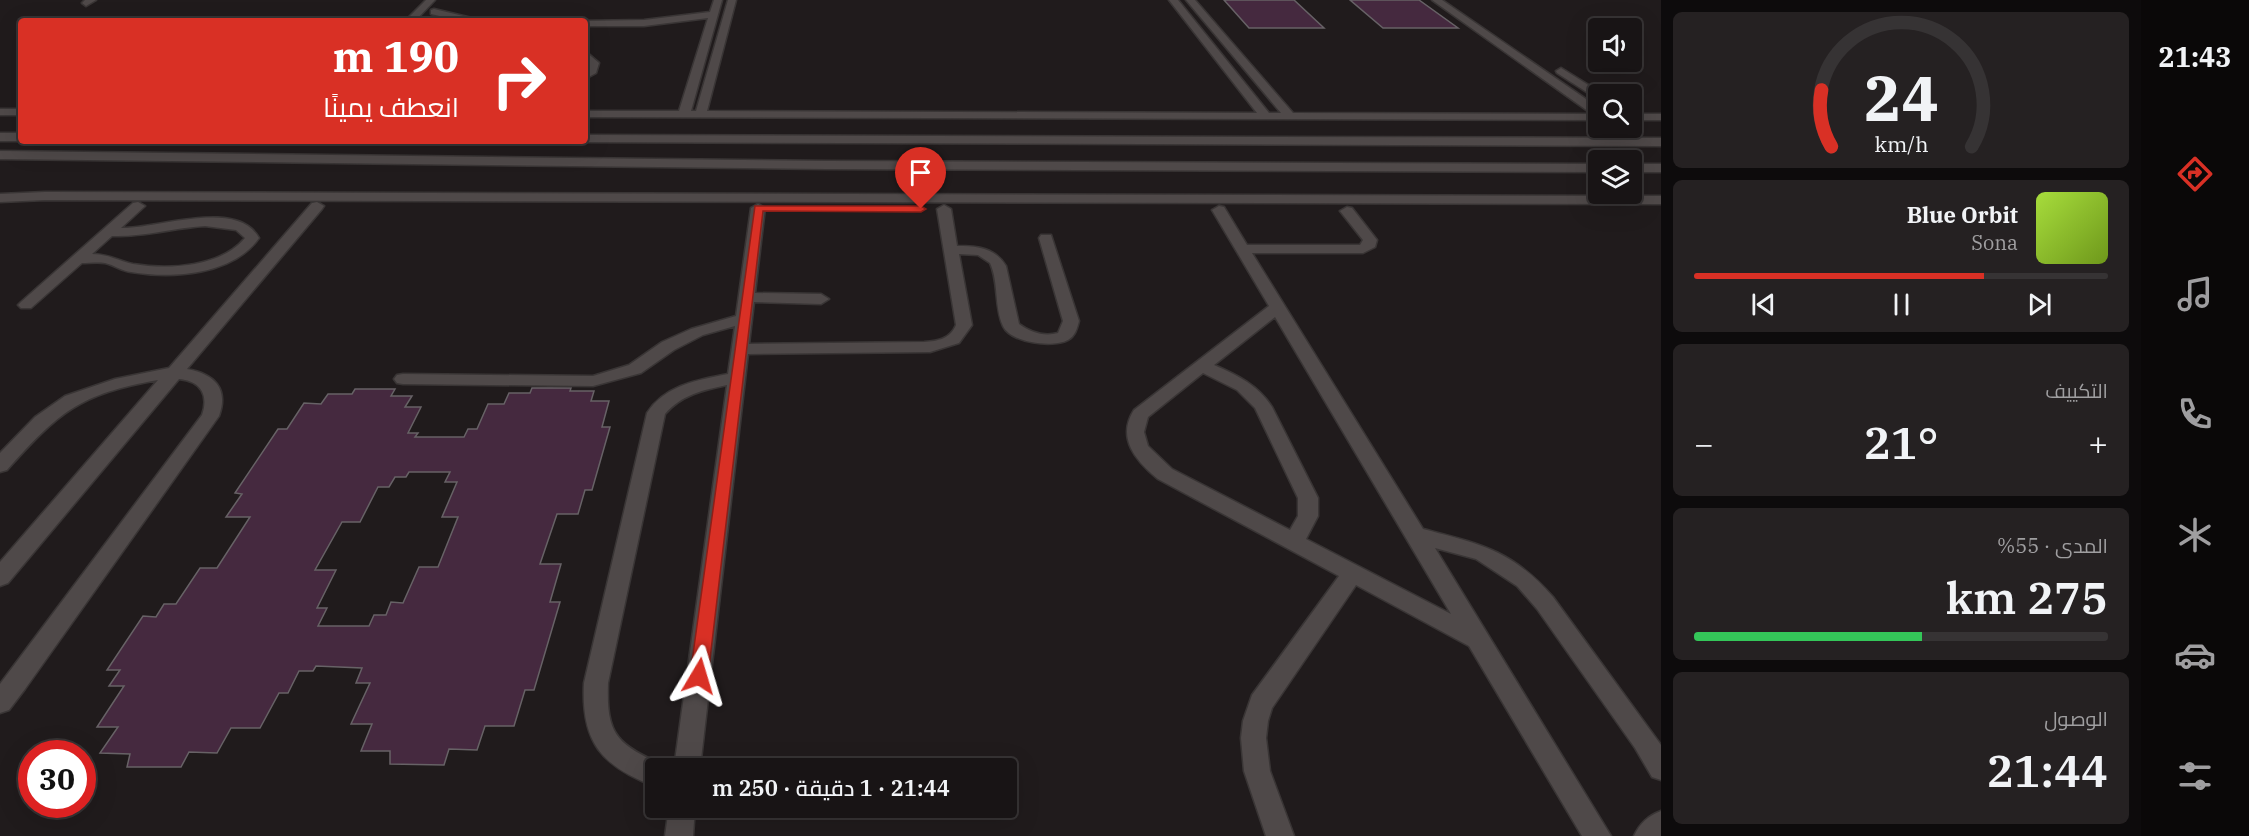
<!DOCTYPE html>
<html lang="ar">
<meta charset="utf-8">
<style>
:root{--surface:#181415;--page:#252122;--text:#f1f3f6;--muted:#9f9ea0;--line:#363334;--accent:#d93025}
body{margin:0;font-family:"IBM Plex Serif",Cairo,serif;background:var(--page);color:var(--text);direction:rtl;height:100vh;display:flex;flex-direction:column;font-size:22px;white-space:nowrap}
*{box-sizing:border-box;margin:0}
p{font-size:20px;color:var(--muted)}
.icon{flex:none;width:33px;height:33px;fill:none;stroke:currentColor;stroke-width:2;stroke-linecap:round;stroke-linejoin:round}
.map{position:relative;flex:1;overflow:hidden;direction:ltr}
.details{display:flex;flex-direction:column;gap:12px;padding:12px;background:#0d0b0c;width:480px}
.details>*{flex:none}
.top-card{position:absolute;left:18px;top:18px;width:570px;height:126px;border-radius:6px;box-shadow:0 6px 24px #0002,0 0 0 2px var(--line);direction:rtl;background:#d93025;color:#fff;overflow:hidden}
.buttons{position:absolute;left:1588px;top:18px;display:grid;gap:12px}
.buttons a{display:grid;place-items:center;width:54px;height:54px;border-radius:6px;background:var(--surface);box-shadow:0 6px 24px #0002,0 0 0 2px var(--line);font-size:30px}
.speed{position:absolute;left:18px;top:740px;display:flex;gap:12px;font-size:30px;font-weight:700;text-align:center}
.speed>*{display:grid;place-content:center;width:78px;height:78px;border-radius:50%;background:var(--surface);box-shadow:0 6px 24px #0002,0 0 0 2px var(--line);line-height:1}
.speed .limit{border:9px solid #d22;background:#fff;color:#111}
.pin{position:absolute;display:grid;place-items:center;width:51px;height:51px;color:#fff;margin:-62px -26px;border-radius:50% 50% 50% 0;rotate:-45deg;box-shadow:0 0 6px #0007}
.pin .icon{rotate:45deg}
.me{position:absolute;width:66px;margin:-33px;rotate:7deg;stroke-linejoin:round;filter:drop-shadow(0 0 4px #0008)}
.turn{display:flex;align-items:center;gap:21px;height:126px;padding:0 30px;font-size:27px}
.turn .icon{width:78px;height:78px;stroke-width:2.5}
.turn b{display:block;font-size:42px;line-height:51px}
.big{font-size:45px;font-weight:600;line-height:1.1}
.details .widget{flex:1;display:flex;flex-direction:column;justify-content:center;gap:9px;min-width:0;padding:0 21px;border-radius:9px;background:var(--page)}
.details .dial{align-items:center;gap:0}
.dial svg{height:156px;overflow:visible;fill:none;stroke:var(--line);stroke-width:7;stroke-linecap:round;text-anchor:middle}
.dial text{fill:var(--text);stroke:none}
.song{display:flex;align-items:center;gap:18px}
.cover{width:72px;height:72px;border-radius:9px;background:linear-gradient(135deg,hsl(80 70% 55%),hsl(80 70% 35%))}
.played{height:6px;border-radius:3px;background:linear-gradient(90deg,var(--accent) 70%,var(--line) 70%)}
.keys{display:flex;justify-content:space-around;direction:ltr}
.heat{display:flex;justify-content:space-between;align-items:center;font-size:33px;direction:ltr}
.charge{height:9px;border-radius:4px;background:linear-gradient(90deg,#34c759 55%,var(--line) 0)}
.trip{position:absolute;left:645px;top:758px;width:372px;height:60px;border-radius:6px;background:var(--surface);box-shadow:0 6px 24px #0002,0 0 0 2px var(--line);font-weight:600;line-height:60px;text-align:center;direction:rtl}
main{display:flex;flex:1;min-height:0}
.menu{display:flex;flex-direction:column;width:108px;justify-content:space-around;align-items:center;background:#0a0808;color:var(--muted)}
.menu .icon{width:42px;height:42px}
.menu .on{color:var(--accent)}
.menu b{font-size:27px;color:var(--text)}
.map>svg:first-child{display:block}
</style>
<main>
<nav class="menu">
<b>21:43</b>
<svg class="icon on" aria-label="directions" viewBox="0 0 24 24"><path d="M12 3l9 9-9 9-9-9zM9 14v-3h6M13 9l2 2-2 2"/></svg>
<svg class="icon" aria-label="music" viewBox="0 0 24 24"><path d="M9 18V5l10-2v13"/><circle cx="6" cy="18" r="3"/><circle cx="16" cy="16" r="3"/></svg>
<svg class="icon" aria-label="phone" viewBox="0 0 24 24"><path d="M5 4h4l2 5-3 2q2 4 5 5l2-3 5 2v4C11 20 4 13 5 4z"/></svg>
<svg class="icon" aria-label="climate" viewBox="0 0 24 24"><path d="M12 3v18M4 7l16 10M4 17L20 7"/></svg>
<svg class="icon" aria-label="car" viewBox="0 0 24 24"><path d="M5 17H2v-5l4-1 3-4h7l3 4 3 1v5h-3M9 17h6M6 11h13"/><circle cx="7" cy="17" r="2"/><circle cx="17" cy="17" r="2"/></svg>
<svg class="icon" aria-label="filters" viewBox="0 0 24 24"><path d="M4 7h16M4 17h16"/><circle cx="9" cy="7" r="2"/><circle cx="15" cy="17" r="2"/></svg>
</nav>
<section class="details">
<div class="widget dial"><svg viewBox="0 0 100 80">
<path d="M14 69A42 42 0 1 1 86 69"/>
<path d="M14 69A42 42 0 0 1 9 40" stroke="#d93025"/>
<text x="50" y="56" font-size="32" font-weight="700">24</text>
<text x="50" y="72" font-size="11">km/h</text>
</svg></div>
<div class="widget">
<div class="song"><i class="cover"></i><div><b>Blue Orbit</b><p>Sona</p></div></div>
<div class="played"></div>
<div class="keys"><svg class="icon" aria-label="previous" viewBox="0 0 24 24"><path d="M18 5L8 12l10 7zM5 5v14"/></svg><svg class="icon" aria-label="pause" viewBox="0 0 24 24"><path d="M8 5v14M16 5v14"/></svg><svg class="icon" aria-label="next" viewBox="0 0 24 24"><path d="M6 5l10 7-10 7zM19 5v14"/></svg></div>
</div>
<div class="widget"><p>التكييف</p>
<div class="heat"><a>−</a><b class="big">21°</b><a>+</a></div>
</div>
<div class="widget"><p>المدى · 55%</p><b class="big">275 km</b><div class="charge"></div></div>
<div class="widget"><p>الوصول</p><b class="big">21:44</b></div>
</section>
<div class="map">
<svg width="1661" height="836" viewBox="0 0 1661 836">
<rect width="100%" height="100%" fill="#201b1c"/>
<!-- building -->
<path fill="#45293f" stroke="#676266" stroke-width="1.5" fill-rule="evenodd" d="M1224,0h70l30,28h-75z
M1350,0h69l39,28h-75z
M532,388h39l-1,3h24l-3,10h18l-7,26h8l-18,63h-7l-7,24h-21l-17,50h21l-11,38h10l-26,88h-9l-11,36h-29l-8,24 -28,-1 -5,16 -54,-1v-13h-29l11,-27h-21l19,-41h-14l6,-15 -46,-2 -3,5h-14l-11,22h-9l-19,35h-29l-14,25 -28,-1 -8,15h-54l3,-13 -30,-1 18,-26h-21l27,-41h-15l11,-16h-13l36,-54 13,1 8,-13h12l24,-36h17l33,-51h-24l16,-23 -7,-1 43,-64h9l17,-26 17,1 7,-10h24l3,-5h40l-4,7h21l-7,11h16l-13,26h10l-3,4h49l4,-8h9l11,-25h16l5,-11h21zM409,472h41l-5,10h12l-15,35h16l-20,50h-19l-16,36 -12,-1 -5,13h-12l-5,11h-51l9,-18h-10l19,-38h-21l27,-48h18l18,-35h11l6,-10h11z"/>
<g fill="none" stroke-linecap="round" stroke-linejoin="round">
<defs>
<path id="minor" d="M85,0h11l-10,6 -4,-3z
M426,0h9l-20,21h-10z
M714,0h8l-31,111h5l32,-111h8l-29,111 550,2 -88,-113h9l91,113h12l-95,-113h9l98,113 299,1 -160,-114h10l157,108v12l-1014,-3v-6h94l29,-93 -64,8h-59v-5h-3l62,-1 66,-8z
M434,9l42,10 2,2h-17l-30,-7v-4z
M585,51l14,12 -3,10 -11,6v-8l4,-7 -4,-4z
M1561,68l42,26h-4v6l-42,-27 -1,-2z
M0,109h21v6h-21z
M1632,114h29v6h-29z
M0,133h21v8h-21z
M585,135l1076,3v8l-1080,-4 4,-1z
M0,151l827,10 772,3v8l-772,-3 -827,-10z
M1632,164h29v8h-29z
M45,192l1616,4v8l-1616,-4 -45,2v-8z
M138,202l7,4 -24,22c36,1 116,-30 138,10 -26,37 -86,41 -128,34 -9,-1 -17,-7 -26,-9 -7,-1 -16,0 -23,0l-51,45h-10l-3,-3 3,-3 112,-99zM205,226l31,4 9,8c-24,29 -76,32 -112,26 -14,-3 -25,-10 -41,-10l20,-18c32,1 61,-8 93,-10z
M317,202l7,4 -2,3 -135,160c27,5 42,19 32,47l-194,273 -16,21 -9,3v-29l202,-269c7,-20 -1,-34 -23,-36l-171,204 -8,3v-24l158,-182c-79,14 -99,32 -151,90l-7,2v-19l35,-36 30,-21 50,-17 54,-11 143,-165z
M758,204l7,4 -10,85 66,1 8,5 -8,5 -67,-2 -5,42 175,-2c14,-1 26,-3 32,-17l-19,-116 7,-4 7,4 6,37c21,0 38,2 49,20l13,58c11,8 25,13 39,9l5,-12 -24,-83 2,-3h10l28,86c-2,8 -4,15 -11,19 -15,8 -57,3 -65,-14 -9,-19 -4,-44 -13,-63l-12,-8 -19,-1 13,71 -13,18 -29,9 -182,2 -48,414h-26l53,-383c-24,5 -46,10 -62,29l-57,269c-2,54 10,61 57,83l1,2h-10v19c-55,-21 -75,-45 -72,-104l63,-270c18,-28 51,-33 81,-39l7,-48 -32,9 -29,15 -33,23 -48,13 -190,-2 -6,-1 -3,-4 3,-4 6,-1 190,2 36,-11 33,-23 29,-13 45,-13 15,-108z
M1219,206l5,1 23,38h113l3,-5 -23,-29 7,-4 5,1 25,32 -2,7 -12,6h-111l171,276c57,15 89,21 130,68l108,148v35l-9,-3 -17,-29 -98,-139 -20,-23 -41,-27 -41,-11 176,288h-29l-113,-190 -113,-61 -84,123 -4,13 -2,17 4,33 24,65h-28l-22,-65 -3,-33 2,-17 9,-26 87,-119 -181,-97c-22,-18 -42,-41 -24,-69l135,-104 -57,-96zM1275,317l176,297 -145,-75 12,-23v-18l-46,-91c-14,-22 -35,-32 -58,-42zM1203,373l34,17 18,18 43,90v18l-8,14 -118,-61 -24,-23 -4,-14 4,-15z
M669,807h26l-2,29h-28z
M1661,811v25h-27c6,-13 14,-20 27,-25z"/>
</defs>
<!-- minor casing -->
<use href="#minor" stroke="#393535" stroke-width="3"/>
<!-- minor -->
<use href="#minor" fill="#4f4949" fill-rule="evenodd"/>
</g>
<!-- route -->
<path fill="#d93025" stroke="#8d1f18" stroke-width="1.5" d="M755,206h166l5,3 -5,3 -158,-1 -55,465 -3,6 -6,2 -6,-2 -3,-6z"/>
</svg>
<div class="buttons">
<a><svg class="icon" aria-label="sound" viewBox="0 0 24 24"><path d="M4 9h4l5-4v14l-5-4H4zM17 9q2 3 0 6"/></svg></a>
<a><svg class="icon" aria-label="search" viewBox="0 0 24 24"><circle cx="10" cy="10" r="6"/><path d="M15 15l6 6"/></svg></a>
<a><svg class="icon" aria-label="layers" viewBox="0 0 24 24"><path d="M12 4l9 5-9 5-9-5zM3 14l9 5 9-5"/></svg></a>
</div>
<div class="speed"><div class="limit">30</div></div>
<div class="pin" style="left:921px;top:209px;background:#d93025"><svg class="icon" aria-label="arrive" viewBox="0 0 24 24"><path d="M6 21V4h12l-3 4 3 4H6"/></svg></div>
<svg class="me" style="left:699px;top:676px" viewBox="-20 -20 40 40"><path d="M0-17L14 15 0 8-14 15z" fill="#d93025" stroke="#fff" stroke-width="4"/></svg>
<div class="trip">21:44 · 1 دقيقة · 250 m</div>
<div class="top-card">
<div class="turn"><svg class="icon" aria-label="right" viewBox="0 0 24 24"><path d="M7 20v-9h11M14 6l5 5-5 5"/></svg><div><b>190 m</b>انعطف يمينًا</div></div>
</div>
</div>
</main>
